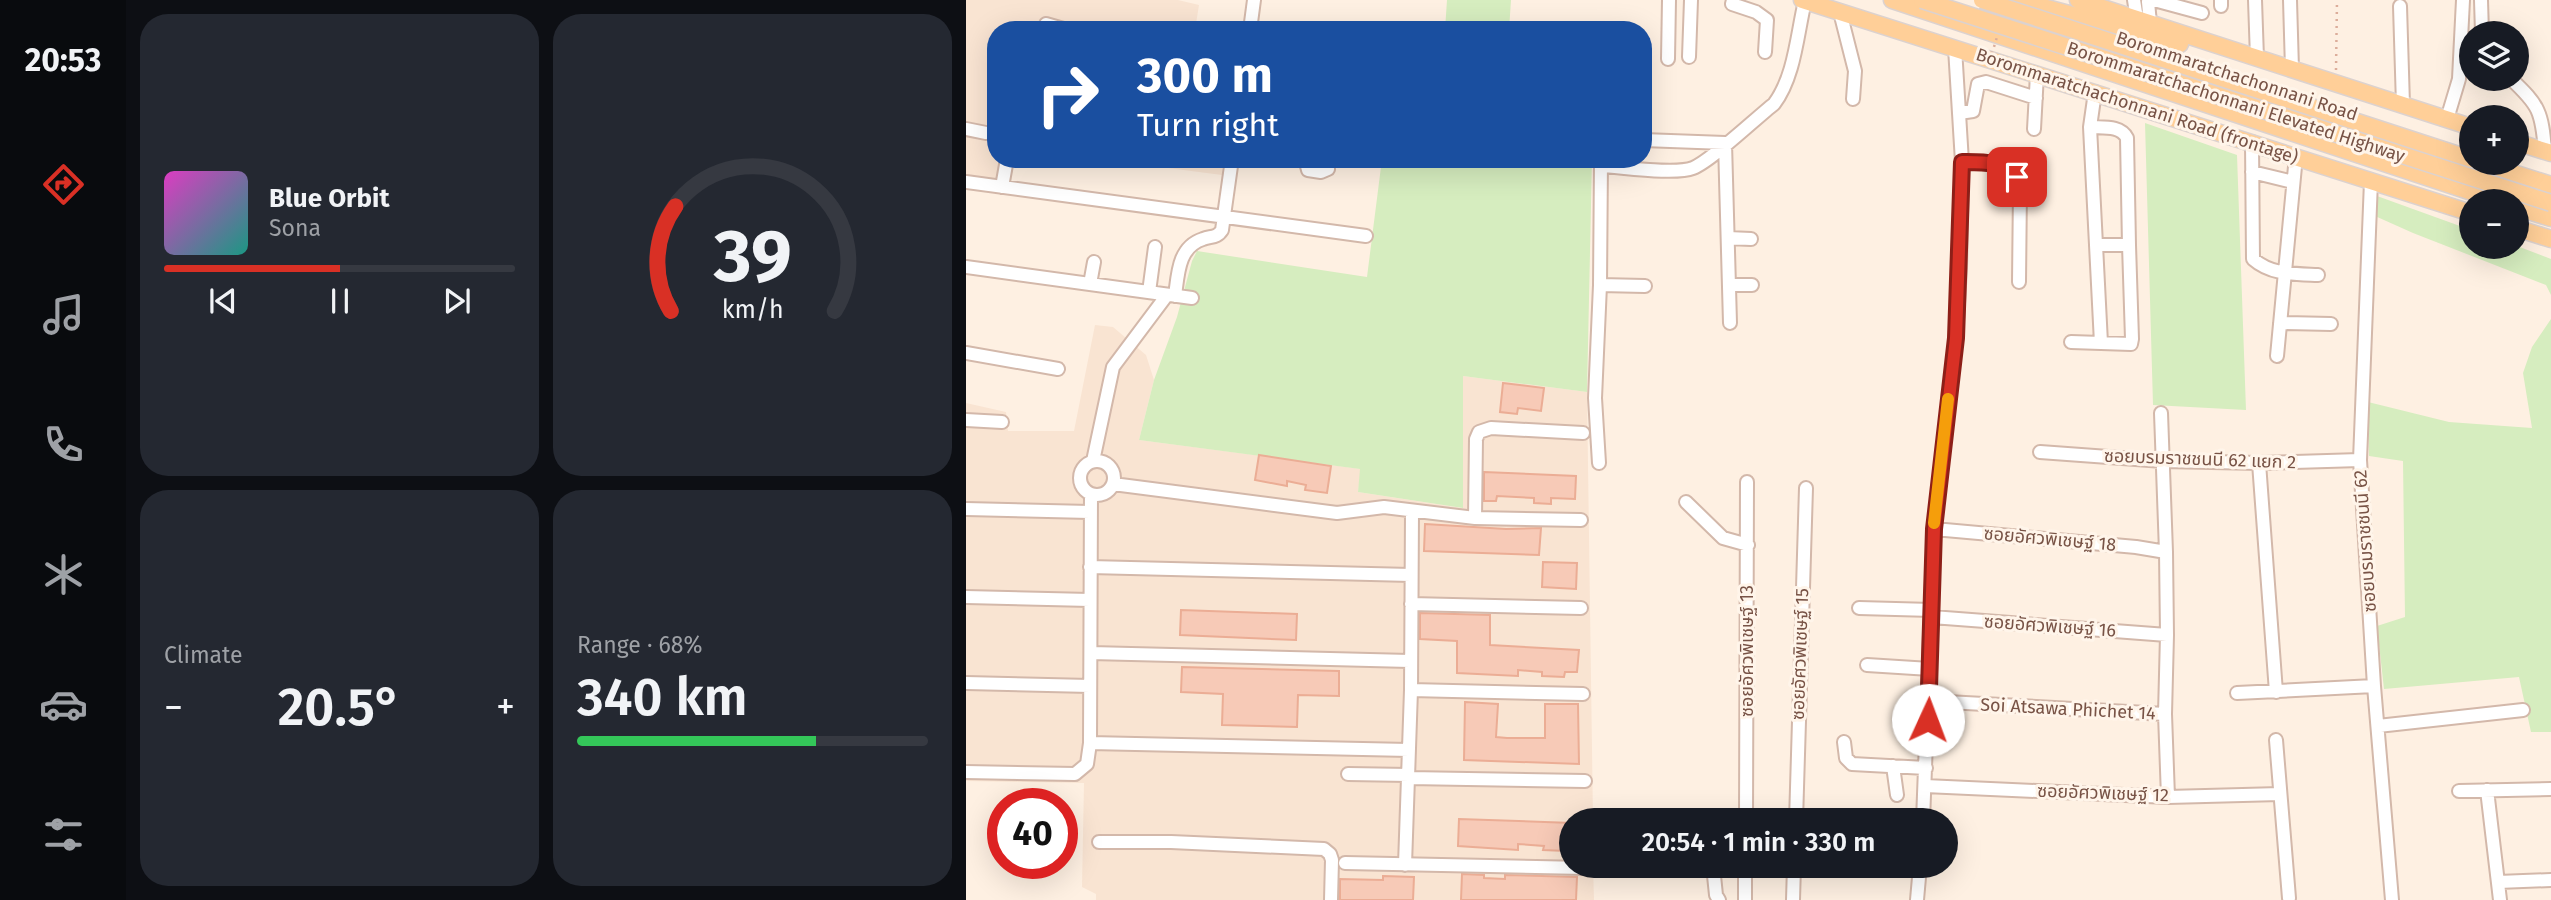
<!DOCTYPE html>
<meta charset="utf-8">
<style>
:root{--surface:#171b24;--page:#242831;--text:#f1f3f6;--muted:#9ea1a6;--line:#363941;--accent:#d93025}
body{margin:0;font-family:"Fira Sans","Noto Sans Thai",sans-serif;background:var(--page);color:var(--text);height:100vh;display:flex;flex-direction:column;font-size:26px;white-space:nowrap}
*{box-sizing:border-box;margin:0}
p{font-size:23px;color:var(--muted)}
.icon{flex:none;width:38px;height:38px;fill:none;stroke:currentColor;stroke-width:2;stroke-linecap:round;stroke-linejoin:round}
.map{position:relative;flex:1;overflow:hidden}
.details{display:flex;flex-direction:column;gap:14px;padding:14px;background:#0d0f14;width:840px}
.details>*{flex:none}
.guide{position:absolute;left:21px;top:21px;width:665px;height:147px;border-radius:28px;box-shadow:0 7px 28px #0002;background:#1a4fa0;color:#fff;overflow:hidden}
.controls{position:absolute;left:1493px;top:21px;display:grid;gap:14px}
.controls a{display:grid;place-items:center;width:70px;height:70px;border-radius:50%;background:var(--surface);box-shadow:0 7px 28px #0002;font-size:35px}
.speed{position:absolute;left:21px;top:788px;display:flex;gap:14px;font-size:35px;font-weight:700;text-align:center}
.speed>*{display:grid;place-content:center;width:91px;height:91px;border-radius:50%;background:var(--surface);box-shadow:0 7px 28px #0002;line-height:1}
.speed .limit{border:10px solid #d22;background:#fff;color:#111}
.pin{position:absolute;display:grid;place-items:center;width:60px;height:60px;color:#fff;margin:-30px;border-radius:14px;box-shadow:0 4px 10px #0006}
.me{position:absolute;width:77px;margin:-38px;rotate:2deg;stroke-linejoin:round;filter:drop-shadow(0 0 5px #0008)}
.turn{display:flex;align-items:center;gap:24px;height:147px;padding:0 35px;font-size:32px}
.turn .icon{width:91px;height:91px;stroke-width:2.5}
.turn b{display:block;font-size:49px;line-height:60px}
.big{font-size:52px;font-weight:600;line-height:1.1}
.details .card{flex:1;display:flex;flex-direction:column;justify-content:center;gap:10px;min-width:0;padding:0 24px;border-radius:28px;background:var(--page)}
.details .dial{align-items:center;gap:0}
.dial svg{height:182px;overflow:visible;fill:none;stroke:var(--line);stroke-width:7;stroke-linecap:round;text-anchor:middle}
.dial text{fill:var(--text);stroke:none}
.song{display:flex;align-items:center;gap:21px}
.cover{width:84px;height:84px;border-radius:10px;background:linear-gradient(135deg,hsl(310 70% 55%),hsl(170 70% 35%))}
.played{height:7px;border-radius:4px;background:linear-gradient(90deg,var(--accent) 50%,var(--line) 50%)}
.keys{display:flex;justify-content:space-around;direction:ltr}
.heat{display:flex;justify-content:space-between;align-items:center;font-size:38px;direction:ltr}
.charge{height:10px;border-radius:5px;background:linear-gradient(90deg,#34c759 68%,var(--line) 0)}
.details .tiles{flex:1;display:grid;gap:14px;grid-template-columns:repeat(2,1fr)}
.trip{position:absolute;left:593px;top:808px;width:399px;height:70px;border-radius:35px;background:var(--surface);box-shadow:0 7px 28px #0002;font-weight:600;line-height:70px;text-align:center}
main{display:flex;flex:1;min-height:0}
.tabs{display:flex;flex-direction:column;width:126px;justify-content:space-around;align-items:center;background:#090b0e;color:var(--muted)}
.tabs .icon{width:49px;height:49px}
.tabs .current{color:var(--accent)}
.tabs b{font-size:32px;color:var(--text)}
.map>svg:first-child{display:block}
</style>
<main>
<nav class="tabs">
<b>20:53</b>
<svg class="icon current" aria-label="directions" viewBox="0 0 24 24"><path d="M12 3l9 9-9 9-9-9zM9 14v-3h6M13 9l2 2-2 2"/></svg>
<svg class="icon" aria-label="music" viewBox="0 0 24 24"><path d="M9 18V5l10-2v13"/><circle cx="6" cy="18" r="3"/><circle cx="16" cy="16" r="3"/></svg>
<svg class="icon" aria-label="phone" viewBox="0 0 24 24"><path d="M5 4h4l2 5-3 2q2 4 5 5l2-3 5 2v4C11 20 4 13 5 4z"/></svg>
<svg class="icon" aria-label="climate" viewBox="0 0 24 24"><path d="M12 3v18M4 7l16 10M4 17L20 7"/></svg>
<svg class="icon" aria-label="car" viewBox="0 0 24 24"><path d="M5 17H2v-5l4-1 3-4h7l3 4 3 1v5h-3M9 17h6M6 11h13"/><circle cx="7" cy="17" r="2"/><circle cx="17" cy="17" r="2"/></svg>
<svg class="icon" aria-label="filters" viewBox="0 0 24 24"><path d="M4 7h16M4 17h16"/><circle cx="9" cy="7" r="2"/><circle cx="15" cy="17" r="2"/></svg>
</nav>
<section class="details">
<div class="tiles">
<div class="card">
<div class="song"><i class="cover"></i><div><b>Blue Orbit</b><p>Sona</p></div></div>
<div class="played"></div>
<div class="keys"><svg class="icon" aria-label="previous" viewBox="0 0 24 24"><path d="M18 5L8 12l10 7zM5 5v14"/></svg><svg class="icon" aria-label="pause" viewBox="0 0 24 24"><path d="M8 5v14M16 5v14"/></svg><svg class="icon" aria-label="next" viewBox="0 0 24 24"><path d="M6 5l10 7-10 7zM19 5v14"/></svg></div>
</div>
<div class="card dial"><svg viewBox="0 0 100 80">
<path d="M14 69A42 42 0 1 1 86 69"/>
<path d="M14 69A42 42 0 0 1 16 23" stroke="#d93025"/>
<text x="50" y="56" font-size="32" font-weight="700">39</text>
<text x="50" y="72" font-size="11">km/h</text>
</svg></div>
<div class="card"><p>Climate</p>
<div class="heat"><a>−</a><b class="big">20.5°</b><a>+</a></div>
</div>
<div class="card"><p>Range · 68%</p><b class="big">340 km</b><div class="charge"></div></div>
</div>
</section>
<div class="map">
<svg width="1585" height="900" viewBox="0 0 1585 900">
<rect width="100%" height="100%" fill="#fef0e2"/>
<!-- residential -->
<path fill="#f9e4d2" d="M0,0h212l21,5 -4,25h-199v129h18l-3,23 -45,-7z
M133,159h124l-1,16z
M129,325l18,2 33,28 8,25 -15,60 222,29 -3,23 104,16 1,-132 124,16 6,429h-21v45h21l1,34h-498v-6l-14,-7 2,-104 -118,-2v-378l40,9 2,19h66z"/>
<!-- green -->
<path fill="#d6edbf" d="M481,0h64l-2,30h-64z
M1179,123l92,32 9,255 -93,-5z
M416,159h210l-5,233 -124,-16v132l-105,-16 2,-23 -221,-29 15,-60 23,-63 15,-56 5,-10 170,26z
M1411,196l94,34v17l46,-1 34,13v36l-5,-10 -133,-52 -38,-17z
M1585,319v413h-20l-12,-55 -135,12 -7,-63 28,-9 -2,-156 -34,-5 -1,-54 81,20 83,6 -9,-55 9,-26z"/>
<!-- building -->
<path fill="#f7cab7" stroke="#ebad95" stroke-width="2" d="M537,383l41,5 -3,23 -23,-3 -1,6 -17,-2z
M293,455l72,11 -4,27 -22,-3 1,-5 -19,-4v5l-32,-6z
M518,472l92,4 -1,23 -24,-1v6l-17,-1v-5l-37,-2 -1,5h-12z
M459,524l81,5 35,-1 -2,27 -115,-4z
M577,562l34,1 -1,26 -34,-2z
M215,610l116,4 -1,26 -116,-5z
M454,613l70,2v30l89,5 -2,22h-12l-1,5 -22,-1v-4l-24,-2v6l-61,-3v-32l-37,-2z
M216,667l157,4v25l-41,-1 -1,32 -75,-2 1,-31 -42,-2z
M499,702l33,2 -2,33 11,1h38v-34h33l1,60 -115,-4z
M493,819l113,4v23h-6v5l-23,-1 1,-4 -26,-2v6l-60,-4z
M496,874l22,1v3l21,1v-4l72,2 -1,23h-115z
M417,876l31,1 -1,23h-73v-21l43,1z"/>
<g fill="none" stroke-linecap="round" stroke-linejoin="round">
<defs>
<path id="minor" d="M767,0l-1,4 24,8 11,8 -2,32
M1168,0l3,19
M1188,0l48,13
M1289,0l2,58
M1324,0l2,69
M1515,0l1,33
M1255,6v-6
M1434,6l3,99
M874,12l15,59 -2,28
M1184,23l-2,-21 5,-2
M80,24l21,6
M284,30l4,-30
M723,57l2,-57
M702,59l1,-59
M1545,79c28,26 31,33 34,72
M1129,92l-5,35 11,216
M993,113l14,-2 5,-27 8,-2 50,16
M1481,119l12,-40 4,-79
M1124,127c13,1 30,-2 37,11l2,107h-32
M0,129l20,4
M1068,129l3,-55
M677,140l82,3 5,180
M1286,142l1,117c18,16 42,15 65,16
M339,159l3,11 13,2 7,-3
M996,162c27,0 50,-4 58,27l-1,93
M635,166c21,1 74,9 92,2 18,-7 63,-50 81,-64 21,-28 23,-70 31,-103
M1286,172l41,10
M1405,181l-11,279 14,226 18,214
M0,182l400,54
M36,187l5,-28
M762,238l23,1
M0,267l226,31
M124,284l4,-22
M634,285l45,1
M763,285h23
M183,292l6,-45
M209,296c3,-22 3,-49 28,-57 8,-3 14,-1 19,-9l10,-71
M1314,323l51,1
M1105,342l60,2 1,-5 -3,-94
M0,353l92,16
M1311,356l19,-200
M1195,413l5,139 1,83 -2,79 3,83
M0,420l36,2
M1074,452l123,9 96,2 101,-3
M127,461l20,-94 54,-72
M114 478a17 17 0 1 1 34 0a17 17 0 1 1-34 0Z
M633,463l-4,-65 5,-113 1,-125
M1293,463l17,229
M147,484l224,29 47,-6 91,11 106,2
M720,502l37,36 25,7
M0,509l124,3
M509,518l1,-79 3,-7 12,-4 92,5
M968,529l202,18 30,5
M124,567l321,8
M0,597l124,3
M445,604l170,4
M893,608l73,2
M966,617l235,18
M125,653l319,8
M901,665l63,4
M0,683l124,3
M445,690l172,4
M1271,693l137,-7
M963,701l236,13
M1412,726l145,-16
M1310,740l13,158
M878,742l2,16 6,6 74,4
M124,743l319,7
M927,766l4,29
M0,772l109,2 12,-10 3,-21 1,-249
M382,774l61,1
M443,778l176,3
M959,786l243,11 112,-3
M1521,790l13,110
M1493,791l92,-2
M747,820v1
M780,821l1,-339
M830,821l10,-333
M957,821l11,-292 22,-191 4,-70 2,-106 -7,-114
M133,842h72l153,7 6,5 2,6 -1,40
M379,863l240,5
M439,865l6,-175 1,-178
M747,866l3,29 3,5
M1532,882l53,-2
M779,900v-34
M827,900l1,-34
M951,900l3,-34"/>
<path id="major" d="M836,0l669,213
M926,0l607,201
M1112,0l393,127
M1044,2l7,-2 163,44
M1550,142l35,11
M1516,163l69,22
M1550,207l35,11
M1550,228l35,11"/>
</defs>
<!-- minor casing -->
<use href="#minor" stroke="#d3b8aa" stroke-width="16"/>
<!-- major casing -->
<use href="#major" stroke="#dcd2cf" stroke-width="19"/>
<!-- path -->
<path stroke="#dcad9a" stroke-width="2.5" stroke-dasharray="2 5" stroke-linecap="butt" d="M1370,70l1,-70"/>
<!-- minor -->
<use href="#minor" stroke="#fff" stroke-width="12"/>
<!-- major -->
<use href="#major" stroke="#ffcf98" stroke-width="16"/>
<defs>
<path id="major-bridge" d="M956,0l629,203
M1016,0l489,159"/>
</defs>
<!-- major-bridge casing -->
<use href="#major-bridge" stroke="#dcd2cf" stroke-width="19" stroke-linecap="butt"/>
<!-- path-bridge -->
<path stroke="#dcad9a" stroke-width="2.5" stroke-dasharray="2 5" stroke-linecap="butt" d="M1022,67l9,-30"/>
<!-- major-bridge -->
<use href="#major-bridge" stroke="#ffcf98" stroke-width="16"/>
</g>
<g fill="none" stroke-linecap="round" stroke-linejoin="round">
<defs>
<path id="route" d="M962,720l6,-191 22,-191 6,-176c22,0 39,-1 55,15"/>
</defs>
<!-- route casing -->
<use href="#route" stroke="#8d1f18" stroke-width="18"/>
<!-- route -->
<use href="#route" stroke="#d93025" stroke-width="12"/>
<!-- slow -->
<path stroke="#f59e0b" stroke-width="12" d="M968,523l14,-124"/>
</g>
<g text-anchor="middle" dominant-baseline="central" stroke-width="6" stroke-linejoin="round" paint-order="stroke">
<!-- street labels -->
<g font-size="18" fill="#785346" stroke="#fff5ea">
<text transform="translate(1271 76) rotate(18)">Borommaratchachonnani Road</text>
<text transform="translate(1270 102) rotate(18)">Borommaratchachonnani Elevated Highway</text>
<text transform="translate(1171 106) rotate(18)">Borommaratchachonnani Road (frontage)</text>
<text transform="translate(1234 459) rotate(2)">ซอยบรมราชชนนี 62 แยก 2</text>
<text transform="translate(1084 539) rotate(5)">ซอยอัศวพิเชษฐ์ 18</text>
<text transform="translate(1399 541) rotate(-94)">ซอยบรมราชชนนี 62</text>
<text transform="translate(1084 626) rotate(4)">ซอยอัศวพิเชษฐ์ 16</text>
<text transform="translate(781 651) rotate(-90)">ซอยอัศวพิเชษฐ์ 13</text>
<text transform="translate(834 654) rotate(-88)">ซอยอัศวพิเชษฐ์ 15</text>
<text transform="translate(1102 709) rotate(3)">Soi Atsawa Phichet 14</text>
<text transform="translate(1137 793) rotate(2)">ซอยอัศวพิเชษฐ์ 12</text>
</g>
</g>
</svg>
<div class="controls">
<a><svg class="icon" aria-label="layers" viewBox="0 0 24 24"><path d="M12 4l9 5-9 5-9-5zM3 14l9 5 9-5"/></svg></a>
<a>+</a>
<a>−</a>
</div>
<div class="speed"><div class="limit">40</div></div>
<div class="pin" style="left:1051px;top:177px;background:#d93025"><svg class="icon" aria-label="arrive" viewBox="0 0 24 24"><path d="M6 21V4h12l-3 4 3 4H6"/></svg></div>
<svg class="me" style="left:962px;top:720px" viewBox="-20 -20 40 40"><circle r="19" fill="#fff"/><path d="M0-13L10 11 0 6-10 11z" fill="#d93025"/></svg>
<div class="trip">20:54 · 1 min · 330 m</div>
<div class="guide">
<div class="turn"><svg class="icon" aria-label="right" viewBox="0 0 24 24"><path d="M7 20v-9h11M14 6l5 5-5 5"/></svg><div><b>300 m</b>Turn right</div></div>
</div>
</div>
</main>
